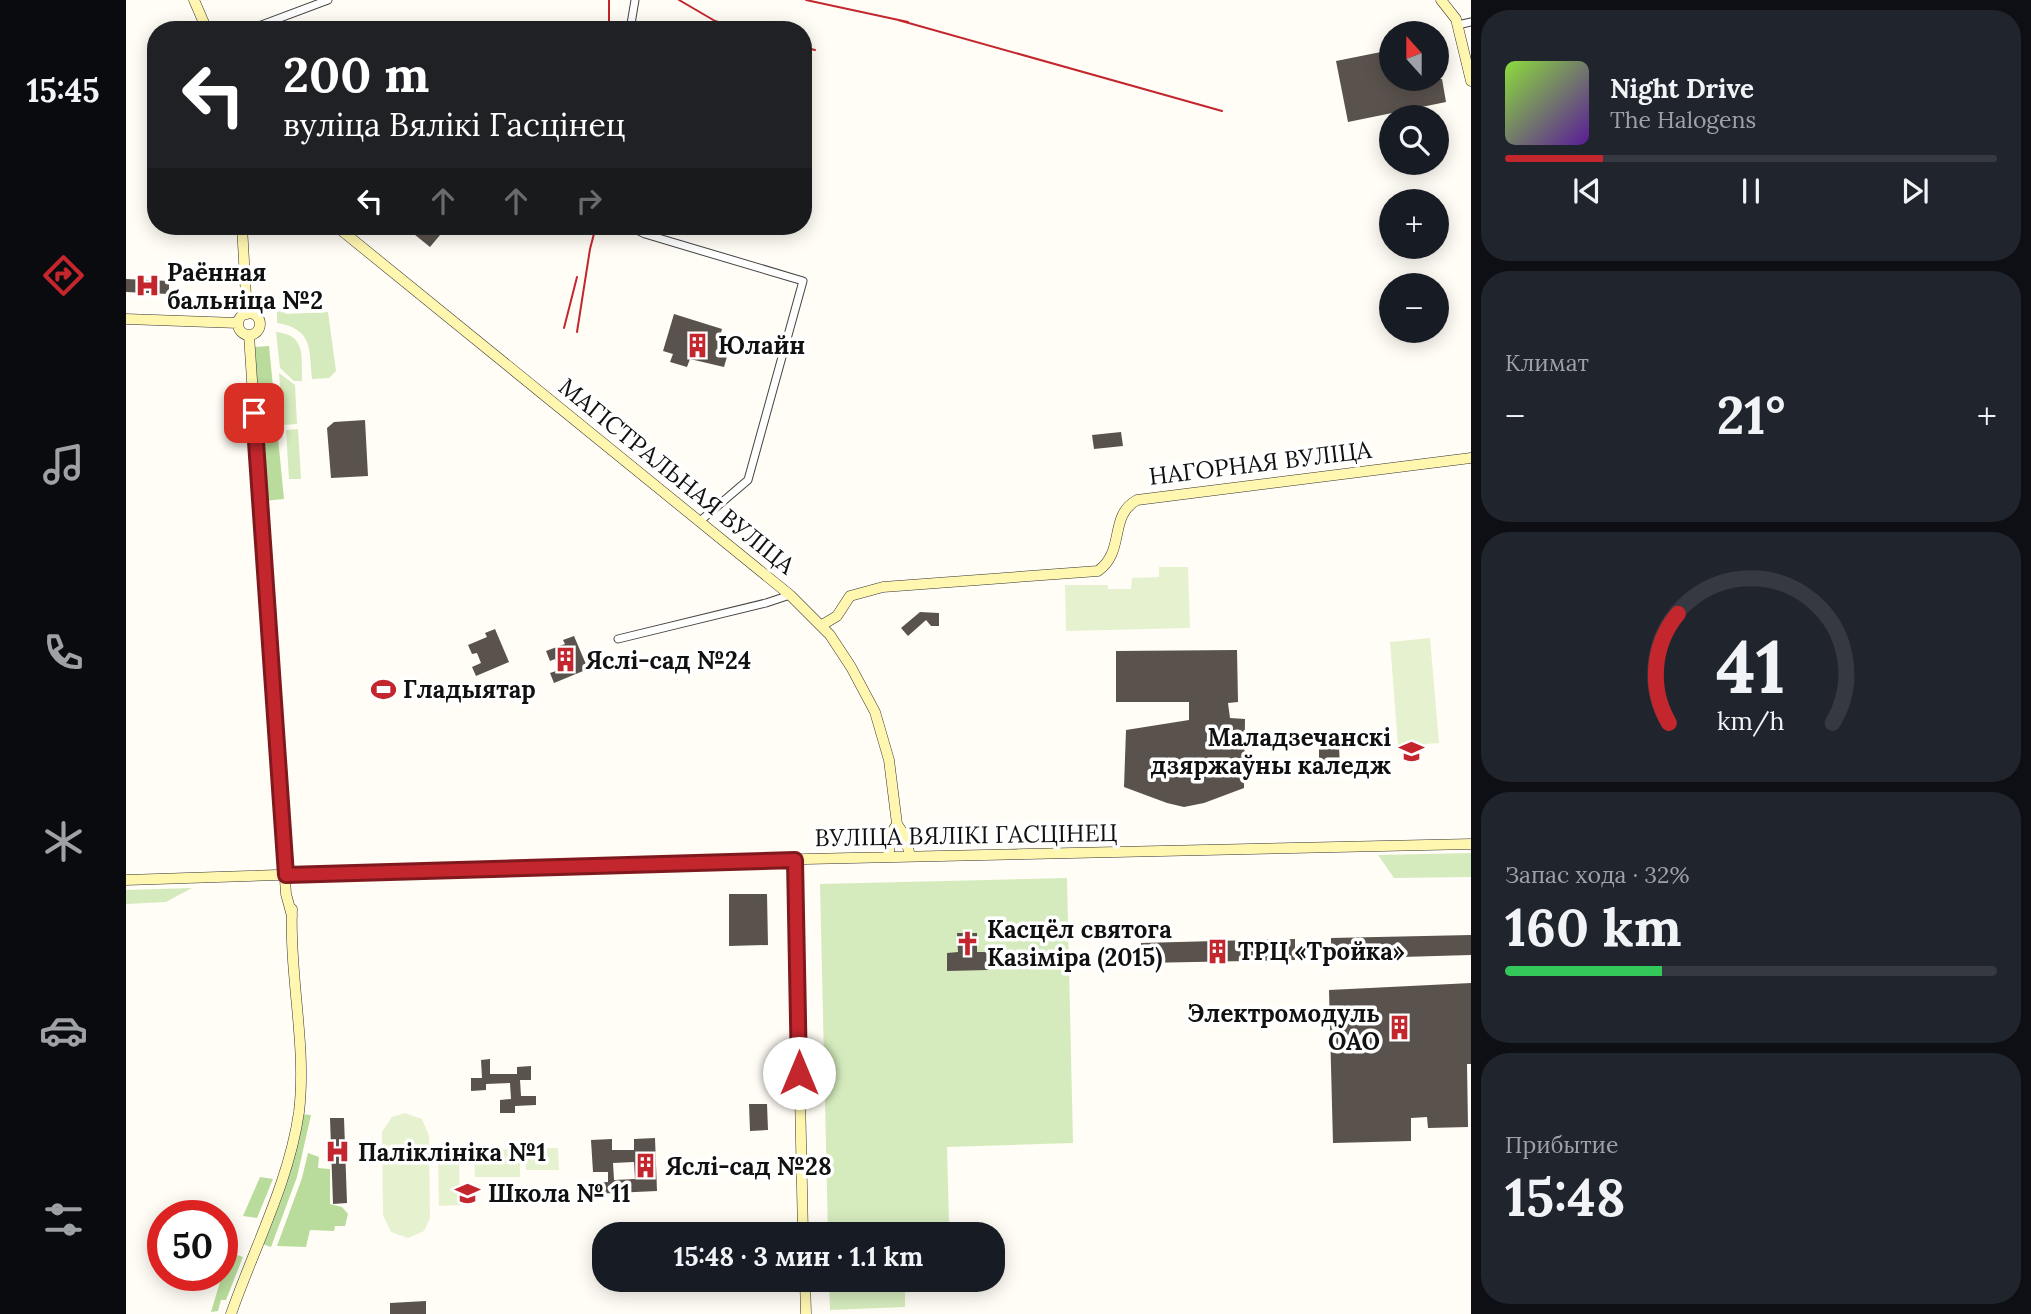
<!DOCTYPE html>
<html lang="ru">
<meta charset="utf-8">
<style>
:root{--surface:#171b24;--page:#20242c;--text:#f1f3f6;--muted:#9ea1a6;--line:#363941;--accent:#c4262e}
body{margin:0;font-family:Lora,serif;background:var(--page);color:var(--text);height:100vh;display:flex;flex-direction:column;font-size:26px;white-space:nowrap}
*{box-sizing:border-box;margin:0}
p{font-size:23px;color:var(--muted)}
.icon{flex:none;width:38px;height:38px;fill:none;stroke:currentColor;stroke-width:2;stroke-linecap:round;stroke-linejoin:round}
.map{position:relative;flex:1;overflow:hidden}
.drawer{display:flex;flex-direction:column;gap:10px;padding:10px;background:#0d0f14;width:560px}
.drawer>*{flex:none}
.banner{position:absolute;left:21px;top:21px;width:665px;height:214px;border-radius:28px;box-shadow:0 4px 18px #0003;background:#202124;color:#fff;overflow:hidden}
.needle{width:46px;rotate:339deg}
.controls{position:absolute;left:1253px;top:21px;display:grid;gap:14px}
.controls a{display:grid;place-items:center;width:70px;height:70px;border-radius:50%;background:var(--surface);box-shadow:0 4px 18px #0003;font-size:35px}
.speed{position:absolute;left:21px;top:1200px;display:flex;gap:14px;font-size:35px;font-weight:700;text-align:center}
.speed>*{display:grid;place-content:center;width:91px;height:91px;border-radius:50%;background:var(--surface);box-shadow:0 4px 18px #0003;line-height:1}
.speed .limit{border:10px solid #d22;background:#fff;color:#111}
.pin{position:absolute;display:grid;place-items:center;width:60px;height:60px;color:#fff;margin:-30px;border-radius:14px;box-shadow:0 4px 10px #0006}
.me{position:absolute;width:77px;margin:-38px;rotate:0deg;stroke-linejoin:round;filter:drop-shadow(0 0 5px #0008)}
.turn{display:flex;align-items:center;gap:24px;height:147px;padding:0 21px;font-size:32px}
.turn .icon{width:91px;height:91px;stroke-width:2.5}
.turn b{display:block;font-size:49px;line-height:60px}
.lanes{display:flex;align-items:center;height:66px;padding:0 21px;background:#0003;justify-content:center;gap:35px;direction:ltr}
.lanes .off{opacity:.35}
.big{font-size:52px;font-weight:700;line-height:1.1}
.drawer .card{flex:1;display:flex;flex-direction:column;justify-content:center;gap:10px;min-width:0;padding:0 24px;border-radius:28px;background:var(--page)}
.drawer .dial{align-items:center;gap:0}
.dial svg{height:182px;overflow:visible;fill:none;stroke:var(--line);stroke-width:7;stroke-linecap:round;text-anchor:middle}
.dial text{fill:var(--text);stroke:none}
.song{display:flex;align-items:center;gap:21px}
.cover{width:84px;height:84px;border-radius:10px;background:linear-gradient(135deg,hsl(90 70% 55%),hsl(270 70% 35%))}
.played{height:7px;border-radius:4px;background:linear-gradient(90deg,var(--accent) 20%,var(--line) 20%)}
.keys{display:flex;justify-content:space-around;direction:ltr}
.heat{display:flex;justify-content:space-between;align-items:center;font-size:38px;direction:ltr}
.charge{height:10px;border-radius:5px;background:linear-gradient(90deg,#34c759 32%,var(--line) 0)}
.trip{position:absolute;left:466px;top:1222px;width:413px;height:70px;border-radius:28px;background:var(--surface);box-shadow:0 4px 18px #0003;font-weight:700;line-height:70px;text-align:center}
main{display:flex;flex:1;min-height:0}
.menu{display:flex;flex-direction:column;width:126px;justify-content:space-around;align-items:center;background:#090b0e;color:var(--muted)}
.menu .icon{width:49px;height:49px}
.menu .selected{color:var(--accent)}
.menu b{font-size:32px;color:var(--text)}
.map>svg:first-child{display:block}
</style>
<main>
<nav class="menu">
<b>15:45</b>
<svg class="icon selected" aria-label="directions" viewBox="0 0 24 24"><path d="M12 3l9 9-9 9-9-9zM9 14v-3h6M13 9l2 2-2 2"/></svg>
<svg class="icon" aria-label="music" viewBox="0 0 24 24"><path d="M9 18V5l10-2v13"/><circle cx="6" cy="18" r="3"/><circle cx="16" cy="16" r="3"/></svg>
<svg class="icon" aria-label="phone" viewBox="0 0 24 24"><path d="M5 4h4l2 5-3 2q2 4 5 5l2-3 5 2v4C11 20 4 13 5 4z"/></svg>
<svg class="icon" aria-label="climate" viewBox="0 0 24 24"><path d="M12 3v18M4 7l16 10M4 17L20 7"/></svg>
<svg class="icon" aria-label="car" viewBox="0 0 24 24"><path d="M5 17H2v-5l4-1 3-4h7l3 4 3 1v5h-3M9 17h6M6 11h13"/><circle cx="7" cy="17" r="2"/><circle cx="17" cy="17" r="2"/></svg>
<svg class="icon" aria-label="filters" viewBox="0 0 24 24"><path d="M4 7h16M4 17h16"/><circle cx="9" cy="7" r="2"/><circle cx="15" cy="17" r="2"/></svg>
</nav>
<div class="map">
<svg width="1345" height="1314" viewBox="0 0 1345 1314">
<rect width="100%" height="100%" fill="#fffdf5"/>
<!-- green -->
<path fill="#d5ebbd" d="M158,310l2,4 42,-2 8,59 -7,7 -17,1c-3,-31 1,-50 -35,-56v-11z
M150,332c31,3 25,25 26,49h-8l-14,-13z
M153,373l16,12 2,39 -14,1z
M172,429l3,50h-12l-3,-49z
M1345,853v24l-77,1 -16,-23z
M941,878l6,265 -126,4 2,77 -13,1v9h-108l-8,-350z
M66,888l-26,14 -40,2v-14z
M703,1279h76v28l-75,3z"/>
<!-- forest -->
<path fill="#b9dc9c" d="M143,346l15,153 -20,2 -9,-154z
M175,1114l10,1 -14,62 -26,70 -9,-3z
M182,1153l11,4 -1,11 12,1v35l12,3 6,7 -3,12h-10l-1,5 -24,-1 -4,17 -29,-1 25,-68z
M134,1177l13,2 -16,39 -14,-2z
M103,1252l14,5 -17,43h-5l-3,11 -7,1z"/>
<!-- pitch -->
<path fill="#e6f2cf" d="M1033,567h29l2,61 -124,3 -1,-46h43v4h23l1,-11 27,-1z
M1304,638l9,105 -41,3 -8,-104z
M279,1113l17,6 7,17 1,82 -6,13 -16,7 -17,-6 -8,-17 -1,-83 10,-15z
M400,1148h32l1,22h-33z
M394,1149v28h-45l-1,-27z
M312,1157h21l1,48 -21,1z"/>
<!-- building -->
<path fill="#5a524d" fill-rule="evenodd" d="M1265,50v29h51l4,23 -98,20 -12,-61z
M278,226h36l5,3 -15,18z
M0,279l43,2v13l-43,-2z
M548,314l48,15 -2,7 12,3 -8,28 -34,-8 -3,8 -17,-5 3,-8 -10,-3z
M239,420l3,56 -37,2 -4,-50 7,-6z
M995,432l2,14 -29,3 -2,-14z
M794,612l19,1v13h-8l-5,-6 -18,16 -7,-8z
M369,629l14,33 -33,14 -4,-9 9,-4 -4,-10 -5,1 -4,-9 19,-8 -2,-4z
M448,636l14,33 -34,14 -4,-10 9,-3 -4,-11 -5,2 -4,-10 19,-7 -2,-4z
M1111,650l1,52 -10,1 2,15 15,1 -1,69 -40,15 -20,4 -17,-4 -43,-16 2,-57 63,-10v-18h-73v-51z
M1193,747h20l1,19 -21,1z
M603,894h38l1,51 -39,1z
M831,933h20v19h10l1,18 -41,1v-18l11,-1z
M1345,935v20l-140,4v-21z
M1169,939v21l-153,3 -1,-20z
M1345,983v81h-4l1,63 -40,1 -1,-11 -16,1v23l-78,2 -4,-153z
M364,1059v15h27v-7l14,-1v14h-11l1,16h15v9l-21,1v7h-15v-13l11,-1 -1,-16 -24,1v6l-15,1v-13h11l-1,-18z
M623,1104h18l1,26 -18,1z
M204,1118h14l3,85 -14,1z
M529,1138l2,53 -65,3v-11l16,-1v-10h-15l-2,-32 21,-1v11h22v-11zM508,1162l1,17 -21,1 -1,-17z
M300,1301v13h-36v-11z"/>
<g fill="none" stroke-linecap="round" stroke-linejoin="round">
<defs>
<path id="street" d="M1332,25l13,-3
M122,30l80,-30
M504,30l5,-30
M503,226l16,8 158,47 -55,199 -48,41
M492,639l148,-36 24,-8"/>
<path id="secondary" d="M68,0l13,30
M1315,0l15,19 15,62
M116,226l5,88
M210,226l454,369 40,40 21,32 24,45 14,48 8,64 8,12 5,20
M112 324a11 11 0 1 1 22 0a11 11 0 1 1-22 0Z
M0,319l112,4
M123,335l37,559 6,22
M696,625l15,-9 13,-20 33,-9 215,-16c28,-20 10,-55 39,-71l334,-42
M763,857v-20l8,-13
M669,860l8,374
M0,880l548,-18 797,-18
M679,1279l1,35
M105,1314c23,-66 58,-132 68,-202 8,-67 -10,-136 -7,-203"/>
</defs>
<!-- street casing -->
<use href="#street" stroke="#444" stroke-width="9"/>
<!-- secondary casing -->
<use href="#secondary" stroke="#333" stroke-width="11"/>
<!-- street -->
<use href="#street" stroke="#fff" stroke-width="7"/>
<!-- secondary -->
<use href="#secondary" stroke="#fff6b0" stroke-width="10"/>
<!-- rail -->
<path stroke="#c4262e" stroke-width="2" d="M553,0l36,21 30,9
M680,0l102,22
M772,20l324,91
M483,30v-30
M677,47l12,3
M438,328l13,-51
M451,332l13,-83 6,-23"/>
</g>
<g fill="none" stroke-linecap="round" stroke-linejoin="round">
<defs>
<path id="route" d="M128,413l32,462 509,-15 4,213"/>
</defs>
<!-- route casing -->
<use href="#route" stroke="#7f191e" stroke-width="18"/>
<!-- route -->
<use href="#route" stroke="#c4262e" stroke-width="12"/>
</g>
<!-- icons -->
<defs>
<symbol id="hospital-bare" viewBox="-9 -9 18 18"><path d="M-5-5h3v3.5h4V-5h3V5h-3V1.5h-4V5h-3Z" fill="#c4262e" stroke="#fff" stroke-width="2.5" paint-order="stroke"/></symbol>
<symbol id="building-bare" viewBox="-9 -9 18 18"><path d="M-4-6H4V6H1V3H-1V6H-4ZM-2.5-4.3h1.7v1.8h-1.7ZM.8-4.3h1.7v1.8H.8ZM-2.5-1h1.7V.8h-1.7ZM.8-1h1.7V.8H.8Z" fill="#c4262e" stroke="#fff" stroke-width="2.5" paint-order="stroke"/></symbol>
<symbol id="stadium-bare" viewBox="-9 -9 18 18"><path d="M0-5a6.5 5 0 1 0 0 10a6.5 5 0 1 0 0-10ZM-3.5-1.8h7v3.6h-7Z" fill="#c4262e" stroke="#fff" stroke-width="2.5" paint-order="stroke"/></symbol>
<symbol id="university-bare" viewBox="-9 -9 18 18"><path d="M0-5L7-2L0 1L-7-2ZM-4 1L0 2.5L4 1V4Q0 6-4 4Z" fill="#c4262e" stroke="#fff" stroke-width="2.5" paint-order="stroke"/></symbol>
<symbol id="church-bare" viewBox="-9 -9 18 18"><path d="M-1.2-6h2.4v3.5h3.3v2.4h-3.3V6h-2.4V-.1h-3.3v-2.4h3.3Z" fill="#c4262e" stroke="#fff" stroke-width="2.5" paint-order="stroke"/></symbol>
<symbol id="school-bare" viewBox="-9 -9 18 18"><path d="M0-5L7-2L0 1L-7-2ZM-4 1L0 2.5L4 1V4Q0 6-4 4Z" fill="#c4262e" stroke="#fff" stroke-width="2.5" paint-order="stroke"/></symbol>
</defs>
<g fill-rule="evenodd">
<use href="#hospital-bare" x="4" y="268" width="35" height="35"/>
<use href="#building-bare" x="554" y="328" width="35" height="35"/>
<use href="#building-bare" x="422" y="642" width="35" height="35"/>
<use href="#stadium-bare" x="240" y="672" width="35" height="35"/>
<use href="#university-bare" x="1268" y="734" width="35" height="35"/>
<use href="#church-bare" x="824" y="926" width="35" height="35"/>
<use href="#building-bare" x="1074" y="934" width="35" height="35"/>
<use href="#building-bare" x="1256" y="1010" width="35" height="35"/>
<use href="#hospital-bare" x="194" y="1134" width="35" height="35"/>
<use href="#building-bare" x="502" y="1148" width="35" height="35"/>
<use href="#school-bare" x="324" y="1176" width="35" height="35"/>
</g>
<g text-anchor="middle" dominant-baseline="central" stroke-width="7" stroke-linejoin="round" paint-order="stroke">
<!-- poi labels -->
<g font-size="24" font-weight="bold" fill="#111" stroke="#fff" text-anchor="start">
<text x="41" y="272">Раённая<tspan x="41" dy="28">бальніца №2</tspan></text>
<text x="592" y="345">Юлайн</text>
<text x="459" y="660">Яслі-сад №24</text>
<text x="277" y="689">Гладыятар</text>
<text x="1265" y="737" text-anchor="end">Маладзечанскі<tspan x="1265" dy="28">дзяржаўны каледж</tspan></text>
<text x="861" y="929">Касцёл святога<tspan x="861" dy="28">Казіміра (2015)</tspan></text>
<text x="1112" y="951">ТРЦ «Тройка»</text>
<text x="1254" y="1013" text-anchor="end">Электромодуль<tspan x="1254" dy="28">ОАО</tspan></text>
<text x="232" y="1152">Паліклініка №1</text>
<text x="539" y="1166">Яслі-сад №28</text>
<text x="362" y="1193">Школа № 11</text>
</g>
<!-- street labels -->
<g font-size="24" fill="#111" stroke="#fff">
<text transform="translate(1134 463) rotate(-7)">НАГОРНАЯ ВУЛІЦА</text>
<text transform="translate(551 476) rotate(39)">МАГІСТРАЛЬНАЯ ВУЛІЦА</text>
<text transform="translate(840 835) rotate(-1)">ВУЛІЦА ВЯЛІКІ ГАСЦІНЕЦ</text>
</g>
</g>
</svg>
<div class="controls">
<a><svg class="needle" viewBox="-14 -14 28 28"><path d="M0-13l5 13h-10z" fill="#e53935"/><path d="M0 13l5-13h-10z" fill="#9ea1a6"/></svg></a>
<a><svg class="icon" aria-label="search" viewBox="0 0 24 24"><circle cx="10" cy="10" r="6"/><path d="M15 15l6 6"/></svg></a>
<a>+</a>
<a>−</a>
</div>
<div class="speed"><div class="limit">50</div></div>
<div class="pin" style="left:128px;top:413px;background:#d93025"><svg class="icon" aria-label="arrive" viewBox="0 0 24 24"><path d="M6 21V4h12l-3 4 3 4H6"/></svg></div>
<svg class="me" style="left:673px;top:1073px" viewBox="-20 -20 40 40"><circle r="19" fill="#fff"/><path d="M0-13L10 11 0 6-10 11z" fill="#c4262e"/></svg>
<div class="trip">15:48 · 3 мин · 1.1 km</div>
<div class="banner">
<div class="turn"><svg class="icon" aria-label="left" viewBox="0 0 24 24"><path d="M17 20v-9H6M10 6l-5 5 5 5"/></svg><div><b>200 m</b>вуліца Вялікі Гасцінец</div></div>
<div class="lanes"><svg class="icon" aria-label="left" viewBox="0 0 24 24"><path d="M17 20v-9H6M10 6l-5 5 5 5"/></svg><svg class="icon off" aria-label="ahead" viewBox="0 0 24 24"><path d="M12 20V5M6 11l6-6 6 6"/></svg><svg class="icon off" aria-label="ahead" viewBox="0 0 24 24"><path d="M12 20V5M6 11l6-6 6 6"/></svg><svg class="icon off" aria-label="right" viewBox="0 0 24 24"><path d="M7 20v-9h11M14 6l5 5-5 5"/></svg></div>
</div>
</div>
<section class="drawer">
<div class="card">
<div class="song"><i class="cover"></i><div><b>Night Drive</b><p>The Halogens</p></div></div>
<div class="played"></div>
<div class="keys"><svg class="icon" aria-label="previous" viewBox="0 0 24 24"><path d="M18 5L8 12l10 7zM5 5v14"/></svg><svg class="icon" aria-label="pause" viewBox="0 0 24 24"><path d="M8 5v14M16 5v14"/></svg><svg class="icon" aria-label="next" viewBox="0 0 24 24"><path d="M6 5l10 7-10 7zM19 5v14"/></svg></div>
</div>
<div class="card"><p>Климат</p>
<div class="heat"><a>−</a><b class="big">21°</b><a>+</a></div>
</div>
<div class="card dial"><svg viewBox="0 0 100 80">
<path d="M14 69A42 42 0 1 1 86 69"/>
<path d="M14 69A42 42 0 0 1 18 21" stroke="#c4262e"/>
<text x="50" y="56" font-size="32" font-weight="700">41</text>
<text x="50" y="72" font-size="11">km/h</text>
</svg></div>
<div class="card"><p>Запас хода · 32%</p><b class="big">160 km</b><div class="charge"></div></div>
<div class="card"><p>Прибытие</p><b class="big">15:48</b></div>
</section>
</main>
